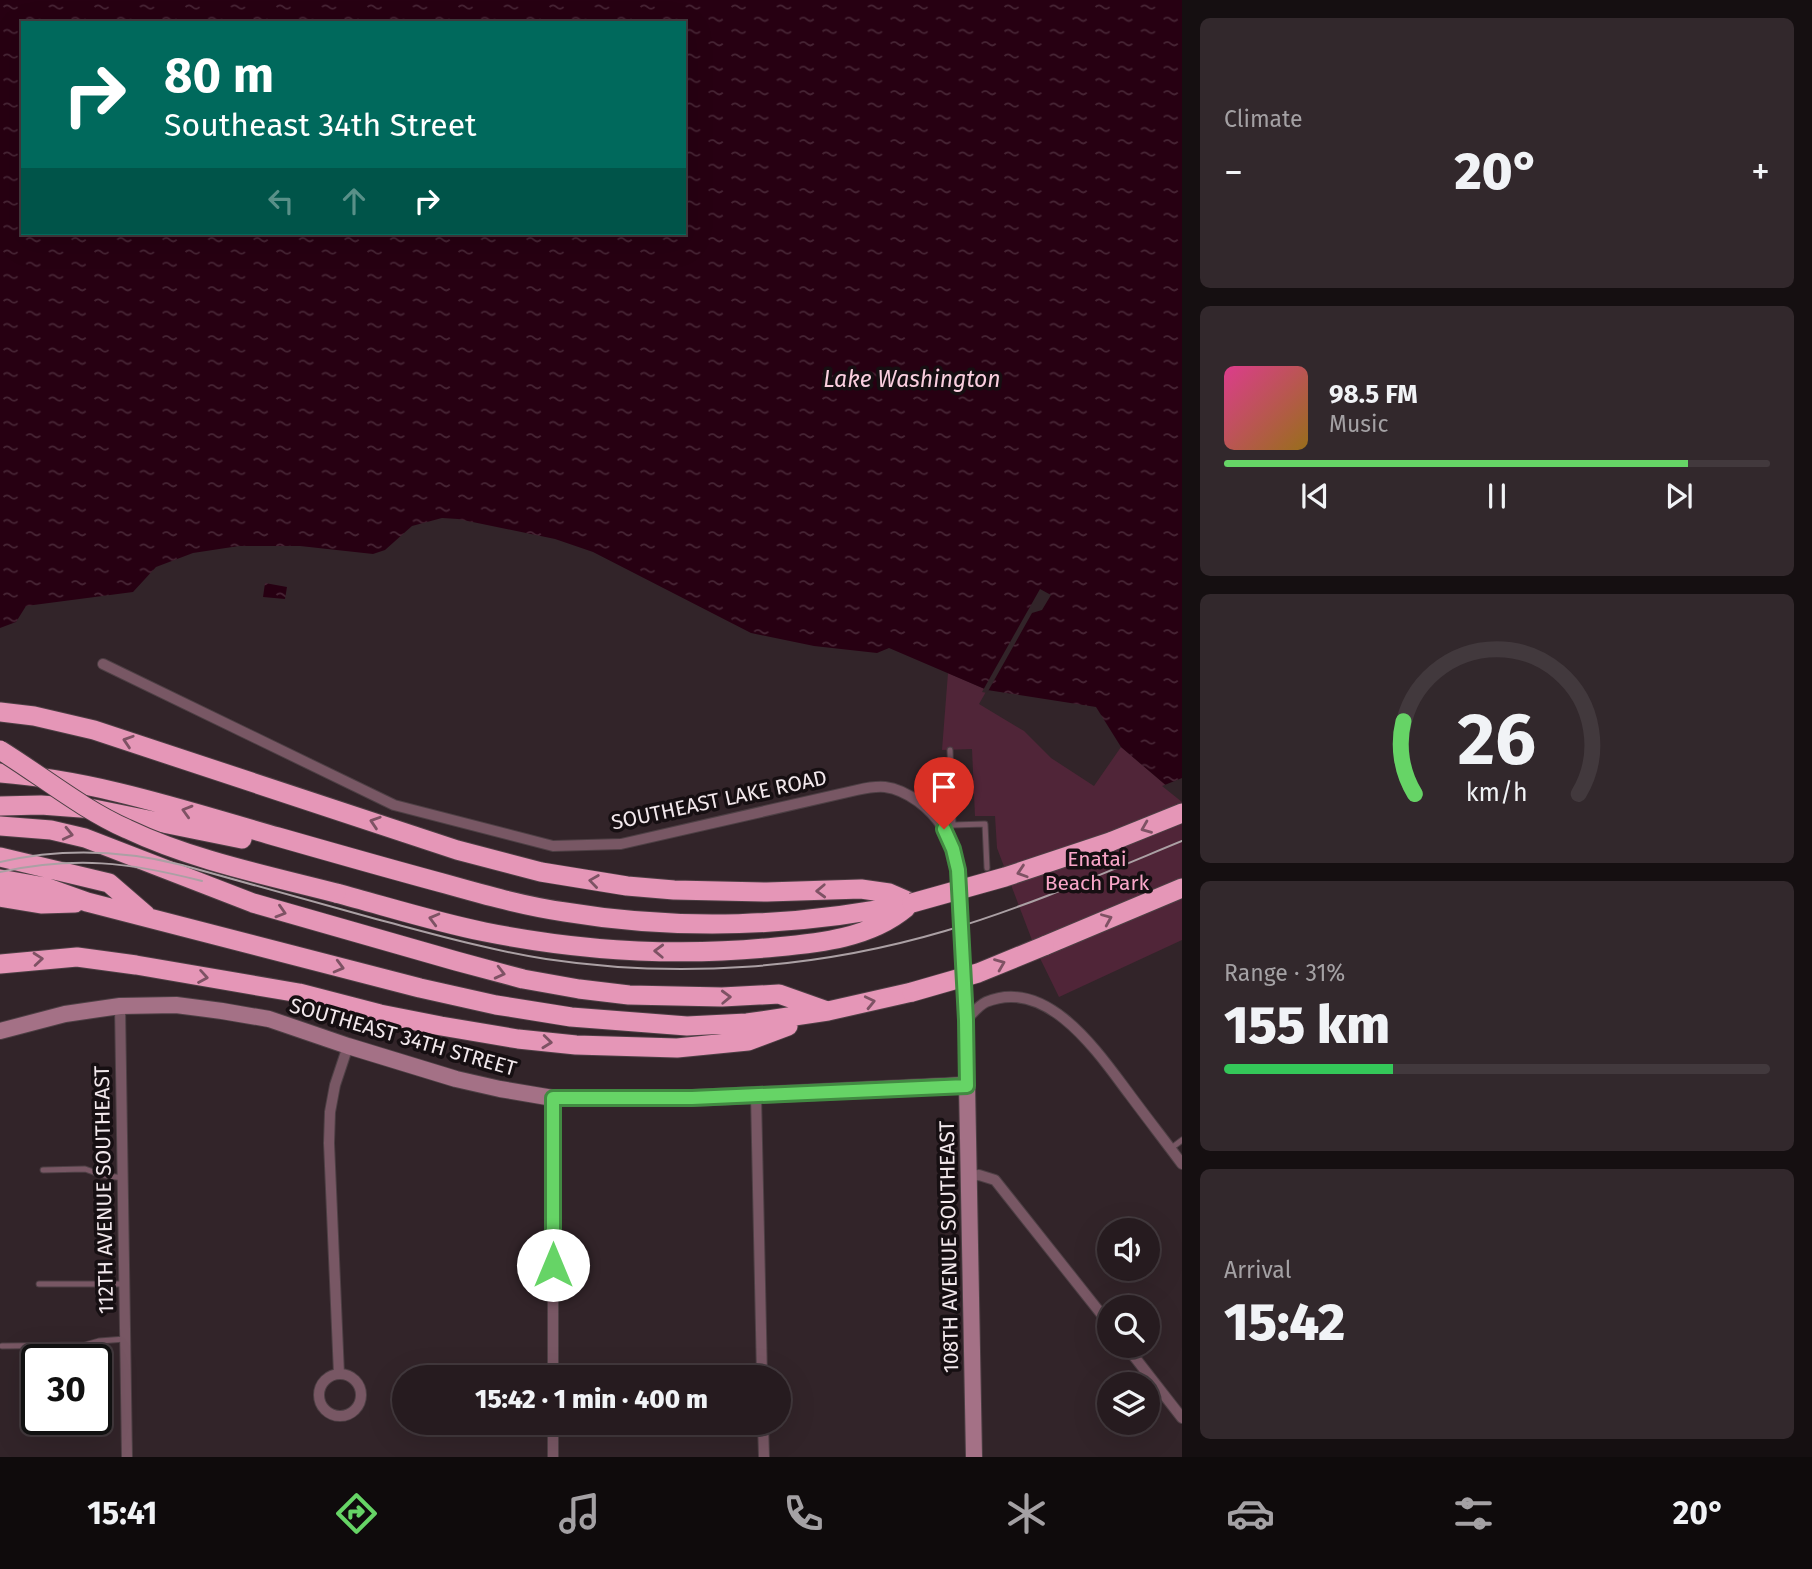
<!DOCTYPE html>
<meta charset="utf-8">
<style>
:root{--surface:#261b1f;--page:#32282c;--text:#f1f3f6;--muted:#a4a1a4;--line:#42393d;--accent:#66d466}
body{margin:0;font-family:"Fira Sans",sans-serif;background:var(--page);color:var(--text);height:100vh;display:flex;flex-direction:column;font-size:26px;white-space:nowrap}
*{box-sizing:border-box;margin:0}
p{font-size:23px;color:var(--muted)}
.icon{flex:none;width:38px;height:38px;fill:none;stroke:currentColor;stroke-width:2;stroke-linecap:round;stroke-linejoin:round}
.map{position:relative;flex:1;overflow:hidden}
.drawer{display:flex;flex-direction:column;gap:18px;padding:18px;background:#150f11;width:630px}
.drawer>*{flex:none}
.banner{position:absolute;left:21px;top:21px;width:665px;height:214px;border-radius:0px;box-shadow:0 7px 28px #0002,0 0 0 2px var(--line);background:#00695c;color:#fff;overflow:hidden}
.fabs{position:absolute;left:1097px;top:1218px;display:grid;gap:14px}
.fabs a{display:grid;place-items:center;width:63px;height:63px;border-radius:50%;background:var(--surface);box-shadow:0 7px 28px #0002,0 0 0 2px var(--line);font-size:35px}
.speed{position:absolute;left:21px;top:1344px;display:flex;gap:14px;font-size:35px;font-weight:700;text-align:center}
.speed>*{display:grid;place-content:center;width:91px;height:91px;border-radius:50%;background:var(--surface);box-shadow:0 7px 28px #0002,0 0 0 2px var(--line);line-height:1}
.speed .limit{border:4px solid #111;border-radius:10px;background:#fff;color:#111}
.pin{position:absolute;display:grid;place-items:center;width:60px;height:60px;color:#fff;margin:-72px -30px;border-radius:50% 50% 50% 0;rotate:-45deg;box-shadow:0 0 7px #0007}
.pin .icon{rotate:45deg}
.me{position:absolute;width:77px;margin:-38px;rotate:0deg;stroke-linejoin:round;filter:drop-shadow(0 0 5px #0008)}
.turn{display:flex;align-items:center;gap:24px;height:147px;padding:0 28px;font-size:32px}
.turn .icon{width:91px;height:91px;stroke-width:2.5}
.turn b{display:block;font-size:49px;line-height:60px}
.lanes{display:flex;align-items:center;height:66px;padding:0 28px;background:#0003;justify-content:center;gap:35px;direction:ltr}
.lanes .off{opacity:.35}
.big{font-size:52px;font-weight:800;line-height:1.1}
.drawer .tile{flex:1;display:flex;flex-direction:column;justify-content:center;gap:10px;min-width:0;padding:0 24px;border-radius:10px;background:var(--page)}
.drawer .dial{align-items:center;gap:0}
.dial svg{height:182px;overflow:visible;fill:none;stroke:var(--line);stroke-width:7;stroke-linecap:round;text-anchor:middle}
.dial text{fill:var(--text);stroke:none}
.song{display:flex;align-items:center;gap:21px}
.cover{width:84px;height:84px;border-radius:10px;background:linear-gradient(135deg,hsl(330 70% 55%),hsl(40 70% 35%))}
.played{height:7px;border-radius:4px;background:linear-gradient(90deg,var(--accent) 85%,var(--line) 85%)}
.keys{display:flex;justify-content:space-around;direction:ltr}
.heat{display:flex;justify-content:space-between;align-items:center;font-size:38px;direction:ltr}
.charge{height:10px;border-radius:5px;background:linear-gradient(90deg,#34c759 31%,var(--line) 0)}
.trip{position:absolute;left:392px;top:1365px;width:399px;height:70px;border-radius:35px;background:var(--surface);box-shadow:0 7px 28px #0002,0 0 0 2px var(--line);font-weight:800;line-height:70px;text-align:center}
.dock{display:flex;height:112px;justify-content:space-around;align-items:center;background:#0f0b0c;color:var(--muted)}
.dock .icon{width:49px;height:49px}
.dock .on{color:var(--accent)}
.dock b{font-size:32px;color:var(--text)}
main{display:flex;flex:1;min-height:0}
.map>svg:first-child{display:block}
</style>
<main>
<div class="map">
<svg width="1182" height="1457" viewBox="0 0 1182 1457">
<defs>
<pattern id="water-ripples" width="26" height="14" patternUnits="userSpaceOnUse" patternTransform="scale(1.75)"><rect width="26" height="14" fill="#270012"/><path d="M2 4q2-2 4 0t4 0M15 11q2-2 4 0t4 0" fill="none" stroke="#472535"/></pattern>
</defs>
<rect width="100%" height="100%" fill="#322429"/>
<!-- green -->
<path fill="#502538" d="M948,673l39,17 -8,14 45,27 27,27 43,28 27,-39 61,52v141l-123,57 -24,-49 -38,-100 -2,-32h-20l-3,-67 -30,1z"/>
<!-- water -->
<path fill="url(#water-ripples)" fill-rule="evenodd" d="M0,0h1182v799l-61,-52 -25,-40 -109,-17 -98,-42 -12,5 -63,-7 -63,-13 -158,-81 -38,-13 -97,-20 -16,-1 -30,8 -27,24 -12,4 -73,-8h-61l-46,7 -37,14 -23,25 -107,14 -10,16 -16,6zM23,23h661v210h-661z
M265,583l22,4 -2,12 -22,-2z"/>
<!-- pier -->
<path fill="#322429" d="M1040,589l11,6 -9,15 -10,3 -45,80 -5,-1z
M1182,778v24l-20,-16z"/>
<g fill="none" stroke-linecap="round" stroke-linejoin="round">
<defs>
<path id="lane" d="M953,825l32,-1 2,44
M945,829l8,-4 -3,-75
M1170,1149l12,-9
M43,1170l42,-1 17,6 21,3
M39,1284h85
M2,1346l83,-1 14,-4 26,-2"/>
<path id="street" d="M103,664l291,141 159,41 68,-2 236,-54c9,-2 18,-4 28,-3 23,3 46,22 58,41 9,13 12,28 15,43l8,149 1,65
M120,1006l7,451
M966,1020c6,-6 13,-15 20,-18 62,-26 113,52 144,93 17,23 35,46 52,69
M756,1095l6,282
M969,1176l10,-1 16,5 115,145
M1126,1346l56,72
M339,1374l-10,-231 1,-31 5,-27 13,-39
M319 1395a21 21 0 1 1 42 0a21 21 0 1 1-42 0Z
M553,1377v-279
M763,1423l1,34
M553,1457v-34"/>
<path id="secondary" d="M0,1031l65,-17 55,-8 56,-1 46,6 47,8 79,27 108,33 44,10 53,9h139l275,-13 7,372"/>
<path id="highway" d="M0,712l34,4 60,14 363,120 84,22 86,14 47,4 93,2 94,-3 28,4 23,10
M0,773c95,7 187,38 278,64 56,16 112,32 168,47 39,11 78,22 119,28 114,19 234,15 347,-9
M0,806l41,-1 53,4 148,30
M0,826l51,4 34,8 168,65 203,58 67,18 56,10 50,6 93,2 57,-3 48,17
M1110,842l72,-29
M0,857l109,26 37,32
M0,879l45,8 42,15 333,86 76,17 75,12 116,9 60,-3 81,-12 84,-19
M336,893c49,13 99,29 149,39 95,19 194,25 291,15 44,-4 94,-9 130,-39
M0,897l41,7 34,-1
M1044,946l138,-58
M0,964l77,-7 59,8 163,28 81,21 61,12 77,13 58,6 101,3 71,-7 40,-15"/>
</defs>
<!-- lane casing -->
<use href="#lane" stroke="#4d3f44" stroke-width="7"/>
<!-- street casing -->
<use href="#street" stroke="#4d3f44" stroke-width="12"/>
<!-- secondary casing -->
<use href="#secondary" stroke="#4d3f44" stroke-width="18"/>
<!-- highway casing -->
<use href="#highway" stroke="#4d3f44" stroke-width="21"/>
<!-- lane -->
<use href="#lane" stroke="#785764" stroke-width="5"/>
<!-- street -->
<use href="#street" stroke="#785764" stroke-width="10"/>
<!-- secondary -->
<use href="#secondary" stroke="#a47186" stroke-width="16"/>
<!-- highway -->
<use href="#highway" stroke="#e596b7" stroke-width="19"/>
<!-- tram -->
<path stroke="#aba0a4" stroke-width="2" d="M0,862c61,-14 122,-12 182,3 65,18 130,36 194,54 57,15 113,31 170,40 133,20 270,10 399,-28 81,-24 159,-58 237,-90
M0,872c76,-16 128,-10 202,9"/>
<defs>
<path id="highway-bridge" d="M0,750c42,26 82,59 127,79 65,31 139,46 209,64
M912,903l93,-26 105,-35
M912,992l66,-19 66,-27"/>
</defs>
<!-- highway-bridge casing -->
<use href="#highway-bridge" stroke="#4d3f44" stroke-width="21" stroke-linecap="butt"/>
<!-- highway-bridge -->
<use href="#highway-bridge" stroke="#e596b7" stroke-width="19"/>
</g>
<!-- one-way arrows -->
<defs><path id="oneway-chevron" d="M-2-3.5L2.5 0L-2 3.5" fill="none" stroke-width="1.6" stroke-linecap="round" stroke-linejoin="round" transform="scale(1.75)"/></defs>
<g stroke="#7e5264">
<use href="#oneway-chevron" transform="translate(128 741) rotate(-162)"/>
<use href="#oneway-chevron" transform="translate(187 811) rotate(-164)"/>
<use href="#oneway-chevron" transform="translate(375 822) rotate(-162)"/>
<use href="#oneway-chevron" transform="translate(1146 828) rotate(158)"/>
<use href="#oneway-chevron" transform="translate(68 834) rotate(13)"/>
<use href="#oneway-chevron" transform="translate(1022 872) rotate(162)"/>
<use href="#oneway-chevron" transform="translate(594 881) rotate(-172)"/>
<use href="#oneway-chevron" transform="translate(821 891) rotate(178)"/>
<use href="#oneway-chevron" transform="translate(281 912) rotate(17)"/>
<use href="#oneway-chevron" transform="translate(434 919) rotate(-165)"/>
<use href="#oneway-chevron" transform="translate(1107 919) rotate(-23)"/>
<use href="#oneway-chevron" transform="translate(659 951) rotate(-178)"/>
<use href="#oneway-chevron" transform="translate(38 959) rotate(-5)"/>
<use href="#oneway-chevron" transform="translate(1000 964) rotate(-22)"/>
<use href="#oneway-chevron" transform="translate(339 967) rotate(15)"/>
<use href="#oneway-chevron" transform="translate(500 973) rotate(14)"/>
<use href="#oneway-chevron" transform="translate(203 977) rotate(10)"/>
<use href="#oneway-chevron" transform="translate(726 997) rotate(-2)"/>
<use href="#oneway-chevron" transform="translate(870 1002) rotate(-13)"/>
<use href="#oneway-chevron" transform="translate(547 1042) rotate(6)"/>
</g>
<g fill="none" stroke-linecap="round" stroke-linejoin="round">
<defs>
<path id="route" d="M553,1265v-167h139l275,-12 -1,-66 -8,-150 -5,-21 -9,-20"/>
</defs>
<!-- route casing -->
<use href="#route" stroke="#428a42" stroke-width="18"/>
<!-- route -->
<use href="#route" stroke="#66d466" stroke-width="12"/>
</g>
<g text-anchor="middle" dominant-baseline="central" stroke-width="7" stroke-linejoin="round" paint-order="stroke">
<!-- street labels -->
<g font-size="21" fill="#f2e8ec" stroke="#160f12">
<text transform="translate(719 800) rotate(-12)">SOUTHEAST LAKE ROAD</text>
<text transform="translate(403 1037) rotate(16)">SOUTHEAST 34TH STREET</text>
<text transform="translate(104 1190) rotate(-91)">112TH AVENUE SOUTHEAST</text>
<text transform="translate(949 1247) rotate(-91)">108TH AVENUE SOUTHEAST</text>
</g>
<!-- park labels -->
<g font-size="21" fill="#f9a6c8" stroke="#160f12">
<text x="1097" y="859">Enatai<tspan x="1097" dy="24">Beach Park</tspan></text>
</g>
<!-- water labels -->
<g font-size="23" font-style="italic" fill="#facfdf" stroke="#160f12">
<text x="912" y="379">Lake Washington</text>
</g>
</g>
</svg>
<div class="fabs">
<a><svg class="icon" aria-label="sound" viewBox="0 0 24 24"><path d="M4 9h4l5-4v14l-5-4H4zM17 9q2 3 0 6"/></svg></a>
<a><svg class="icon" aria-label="search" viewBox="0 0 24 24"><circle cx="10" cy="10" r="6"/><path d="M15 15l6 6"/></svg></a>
<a><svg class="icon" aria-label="layers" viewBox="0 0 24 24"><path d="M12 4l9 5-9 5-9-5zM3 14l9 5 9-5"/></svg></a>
</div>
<div class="speed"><div class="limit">30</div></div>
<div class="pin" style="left:944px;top:829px;background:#d93025"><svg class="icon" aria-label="arrive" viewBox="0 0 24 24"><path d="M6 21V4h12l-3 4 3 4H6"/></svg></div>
<svg class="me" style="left:553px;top:1265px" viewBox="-20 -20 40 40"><circle r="19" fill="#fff"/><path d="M0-13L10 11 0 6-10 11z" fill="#66d466"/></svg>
<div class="trip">15:42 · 1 min · 400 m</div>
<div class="banner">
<div class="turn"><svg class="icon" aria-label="right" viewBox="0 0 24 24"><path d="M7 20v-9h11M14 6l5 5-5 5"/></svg><div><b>80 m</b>Southeast 34th Street</div></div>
<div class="lanes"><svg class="icon off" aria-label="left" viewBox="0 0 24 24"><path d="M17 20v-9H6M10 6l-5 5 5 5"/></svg><svg class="icon off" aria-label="ahead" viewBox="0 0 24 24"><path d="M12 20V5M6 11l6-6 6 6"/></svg><svg class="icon" aria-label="right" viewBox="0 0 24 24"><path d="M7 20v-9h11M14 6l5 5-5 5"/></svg></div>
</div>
</div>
<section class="drawer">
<div class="tile"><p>Climate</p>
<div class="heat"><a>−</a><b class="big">20°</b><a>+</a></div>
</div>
<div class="tile">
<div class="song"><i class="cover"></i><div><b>98.5 FM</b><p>Music</p></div></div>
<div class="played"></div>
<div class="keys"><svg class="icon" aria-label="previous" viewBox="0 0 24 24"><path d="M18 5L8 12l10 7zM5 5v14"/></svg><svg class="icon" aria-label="pause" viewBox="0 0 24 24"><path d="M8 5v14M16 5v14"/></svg><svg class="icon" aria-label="next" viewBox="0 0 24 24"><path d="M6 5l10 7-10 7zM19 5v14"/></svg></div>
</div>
<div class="tile dial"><svg viewBox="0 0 100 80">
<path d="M14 69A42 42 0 1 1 86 69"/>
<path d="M14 69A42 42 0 0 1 9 37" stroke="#66d466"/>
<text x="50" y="56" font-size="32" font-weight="700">26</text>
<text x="50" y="72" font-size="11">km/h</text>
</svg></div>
<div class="tile"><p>Range · 31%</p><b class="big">155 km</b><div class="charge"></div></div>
<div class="tile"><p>Arrival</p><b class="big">15:42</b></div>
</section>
</main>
<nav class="dock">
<b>15:41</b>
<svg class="icon on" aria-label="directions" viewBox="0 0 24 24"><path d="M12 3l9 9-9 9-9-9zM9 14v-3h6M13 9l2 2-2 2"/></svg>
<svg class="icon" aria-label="music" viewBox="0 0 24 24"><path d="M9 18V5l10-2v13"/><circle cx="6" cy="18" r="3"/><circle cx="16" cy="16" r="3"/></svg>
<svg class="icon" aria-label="phone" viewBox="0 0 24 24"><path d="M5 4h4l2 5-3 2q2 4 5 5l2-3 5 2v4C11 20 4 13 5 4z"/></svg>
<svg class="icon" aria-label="climate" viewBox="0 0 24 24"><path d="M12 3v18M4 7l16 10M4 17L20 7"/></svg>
<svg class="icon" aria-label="car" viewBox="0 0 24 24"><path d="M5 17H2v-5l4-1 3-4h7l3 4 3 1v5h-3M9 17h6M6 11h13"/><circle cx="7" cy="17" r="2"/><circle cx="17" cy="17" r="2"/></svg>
<svg class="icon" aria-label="filters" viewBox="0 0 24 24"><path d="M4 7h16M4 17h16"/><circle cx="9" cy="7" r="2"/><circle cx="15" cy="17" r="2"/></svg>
<b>20°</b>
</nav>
